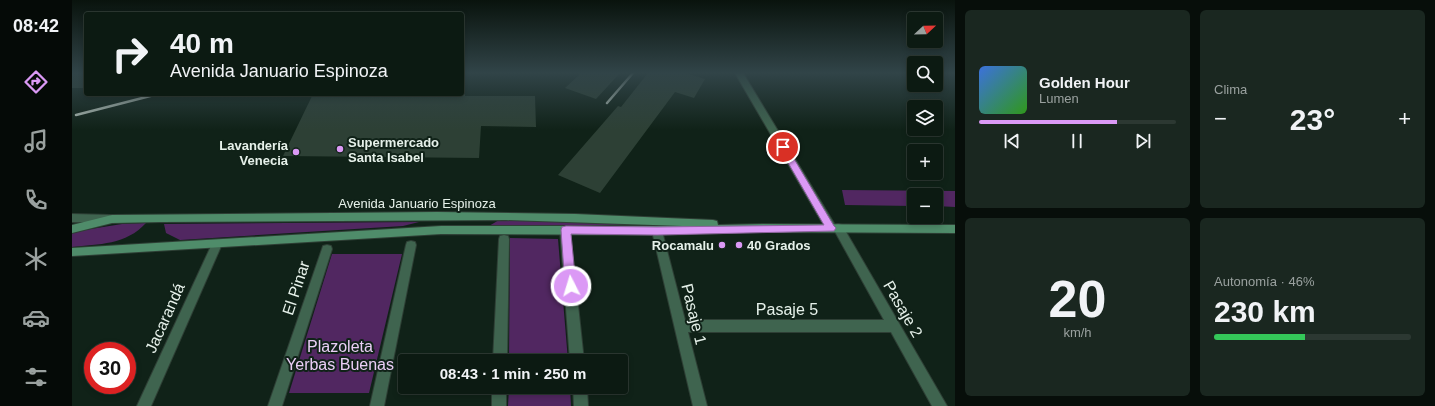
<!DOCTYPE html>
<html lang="es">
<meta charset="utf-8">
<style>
:root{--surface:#0c1a12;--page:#1a2720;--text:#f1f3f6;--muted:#9aa19f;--line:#2c3832;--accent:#db99f5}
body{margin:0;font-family:Arial,sans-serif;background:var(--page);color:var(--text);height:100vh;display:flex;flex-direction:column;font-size:15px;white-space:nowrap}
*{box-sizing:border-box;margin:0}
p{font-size:13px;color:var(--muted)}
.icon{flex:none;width:22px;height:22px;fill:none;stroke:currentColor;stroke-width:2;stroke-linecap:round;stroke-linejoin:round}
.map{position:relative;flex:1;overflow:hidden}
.panel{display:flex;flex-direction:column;gap:10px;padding:10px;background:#070e0a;width:480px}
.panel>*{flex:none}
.banner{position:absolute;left:12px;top:12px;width:380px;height:84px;border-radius:4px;box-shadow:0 2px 6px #0003,0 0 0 1px var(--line);background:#0c1a12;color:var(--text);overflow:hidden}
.needle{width:26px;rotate:68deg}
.buttons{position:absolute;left:835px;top:12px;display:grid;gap:8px}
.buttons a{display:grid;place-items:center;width:36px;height:36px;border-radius:4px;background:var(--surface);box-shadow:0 2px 6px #0003,0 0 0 1px var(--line);font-size:20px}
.speed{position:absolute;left:12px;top:342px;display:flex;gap:8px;font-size:20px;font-weight:700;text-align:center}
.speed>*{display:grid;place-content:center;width:52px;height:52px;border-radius:50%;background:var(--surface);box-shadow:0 2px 6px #0003,0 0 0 1px var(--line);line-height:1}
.speed .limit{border:6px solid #d22;background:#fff;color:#111}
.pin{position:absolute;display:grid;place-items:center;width:34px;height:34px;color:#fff;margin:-17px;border:2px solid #fff;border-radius:50%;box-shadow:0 1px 4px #0007}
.me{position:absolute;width:44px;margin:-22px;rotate:355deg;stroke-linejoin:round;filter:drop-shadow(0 0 3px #0008)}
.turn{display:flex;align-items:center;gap:14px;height:84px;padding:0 20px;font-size:18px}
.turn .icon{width:52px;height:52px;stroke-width:2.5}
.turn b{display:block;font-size:28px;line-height:34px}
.big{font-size:30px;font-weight:800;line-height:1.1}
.panel .card{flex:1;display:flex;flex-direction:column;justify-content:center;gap:6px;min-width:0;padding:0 14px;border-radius:6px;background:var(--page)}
.panel .dial{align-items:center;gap:0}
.dial b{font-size:52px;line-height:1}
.song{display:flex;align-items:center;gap:12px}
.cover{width:48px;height:48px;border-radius:6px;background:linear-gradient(135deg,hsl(220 70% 55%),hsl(110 70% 35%))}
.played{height:4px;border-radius:2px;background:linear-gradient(90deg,var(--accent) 70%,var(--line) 70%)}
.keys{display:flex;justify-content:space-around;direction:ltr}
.heat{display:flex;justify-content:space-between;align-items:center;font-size:22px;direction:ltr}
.charge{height:6px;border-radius:3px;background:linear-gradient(90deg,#34c759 46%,var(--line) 0)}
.panel .tiles{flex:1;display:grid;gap:10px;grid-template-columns:repeat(2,1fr)}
.trip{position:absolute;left:326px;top:354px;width:230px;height:40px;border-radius:4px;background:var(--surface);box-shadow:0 2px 6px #0003,0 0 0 1px var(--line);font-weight:800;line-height:40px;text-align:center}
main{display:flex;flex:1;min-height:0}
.menu{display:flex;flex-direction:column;width:72px;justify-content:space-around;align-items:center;background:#050a07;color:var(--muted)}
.menu .icon{width:28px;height:28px}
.menu .current{color:var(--accent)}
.menu b{font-size:18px;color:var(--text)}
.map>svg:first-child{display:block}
</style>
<main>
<nav class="menu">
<b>08:42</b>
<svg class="icon current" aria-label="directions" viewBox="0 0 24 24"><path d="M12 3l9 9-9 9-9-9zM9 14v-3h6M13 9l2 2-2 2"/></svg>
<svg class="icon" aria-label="music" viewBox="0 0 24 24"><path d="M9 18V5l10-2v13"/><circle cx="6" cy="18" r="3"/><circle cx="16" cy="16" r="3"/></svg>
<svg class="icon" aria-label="phone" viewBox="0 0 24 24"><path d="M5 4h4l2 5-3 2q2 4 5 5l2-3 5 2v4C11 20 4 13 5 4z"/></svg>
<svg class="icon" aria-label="climate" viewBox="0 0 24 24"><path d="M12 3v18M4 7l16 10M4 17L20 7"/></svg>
<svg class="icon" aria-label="car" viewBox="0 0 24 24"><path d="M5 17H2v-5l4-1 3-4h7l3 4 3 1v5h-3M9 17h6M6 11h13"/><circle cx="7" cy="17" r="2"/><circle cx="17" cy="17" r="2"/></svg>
<svg class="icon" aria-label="filters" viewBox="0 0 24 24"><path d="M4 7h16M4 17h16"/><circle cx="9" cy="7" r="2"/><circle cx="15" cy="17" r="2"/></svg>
</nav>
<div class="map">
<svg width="883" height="406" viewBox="0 0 883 406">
<rect width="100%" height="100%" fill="#102218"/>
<!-- green -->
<path fill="#512761" d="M770,190l113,1v16l-19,-1v-11h-22v11l-69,-1z
M427,220l189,6 -33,1 -166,-1z
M347,222l-16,4 -223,14 -14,-7 -2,-9z
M74,223c-20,22 -47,21 -74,24v-15l50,-8z
M438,238l48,1 10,122h-59z
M260,254h70l-33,139h-80z
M437,387h61l1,19h-63z"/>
<!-- building -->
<path fill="#2d4035" d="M0,73h14v15h-14z
M509,73h39l-24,26 -31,-11z
M576,73h37l20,6 -11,19 -19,-6 -75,101 -42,-18 60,-69 3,1z
M241,94h152v2h70l1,31 -55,-1 -2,32 -196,-2z"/>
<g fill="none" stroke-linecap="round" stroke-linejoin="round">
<defs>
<path id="minor" d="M766,224l4,1 105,181h-15l-41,-74h-203l19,74h-14l-41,-175 1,-3h8l1,3 23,89h199l-51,-92 1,-3z
M493,226l4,1 1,3 14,131h-14l-10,-131 1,-3z
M432,235l4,1 1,3 -2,122h-14l6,-122 1,-3z
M145,240l4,1 1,3 -71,162h-14l75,-162 1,-3z
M339,241l4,1 1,3 -32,161h-14l36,-161 1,-3z
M255,245l4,1 1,3 -50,157h-14l54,-157 1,-3z
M420,387h14v19h-14z
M501,387h14l1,19h-14z"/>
<path id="tertiary" d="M663,73h8l92,152 1,3 -1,3h-8z
M0,214l38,1 4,1 1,3 -1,3 -4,1 -38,-1z"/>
<path id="secondary" d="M365,212l138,2 138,6 4,1 1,4 45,-1 192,1v8l-192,-1 -106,3 -216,-1 -369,22v-8l369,-22h241l-176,-6 -345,2 -49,1 -40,10v-8l40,-10z"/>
</defs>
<!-- minor casing -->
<use href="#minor" stroke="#2e3f35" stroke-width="2"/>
<!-- tertiary casing -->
<use href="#tertiary" stroke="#2e3f35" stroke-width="2"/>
<!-- secondary casing -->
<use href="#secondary" stroke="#2e3f35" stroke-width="2"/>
<!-- minor -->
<use href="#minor" fill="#3f644f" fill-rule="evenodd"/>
<!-- tertiary -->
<use href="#tertiary" fill="#3f644f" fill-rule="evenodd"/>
<!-- secondary -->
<use href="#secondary" fill="#4f8c6a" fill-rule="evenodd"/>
<!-- rail -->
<path stroke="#b0bdb5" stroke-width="2.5" d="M535,103l26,-30
M4,115l82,-21"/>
</g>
<!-- sky -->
<linearGradient id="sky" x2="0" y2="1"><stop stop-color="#09130d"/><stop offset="0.56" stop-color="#314448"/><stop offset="1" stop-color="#314448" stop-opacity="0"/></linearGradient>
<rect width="883" height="130" fill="url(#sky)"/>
<!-- route -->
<path fill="#db99f5" stroke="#8e639f" d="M711,144l4,3 47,79 2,2 -2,3 -177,4 -86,-1 5,52 -2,4 -3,1 -4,-1 -2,-4 -4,-56 1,-3 4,-1 91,1 167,-2 -45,-78z"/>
<!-- markers -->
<g fill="#db99f5" stroke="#102218" stroke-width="1.5">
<circle cx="268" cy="149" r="4"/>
<circle cx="224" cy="152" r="4"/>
<circle cx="650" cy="245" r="4"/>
<circle cx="667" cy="245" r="4"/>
</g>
<g text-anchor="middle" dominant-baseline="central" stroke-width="4" stroke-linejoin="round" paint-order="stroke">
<!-- poi labels -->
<g font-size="13" font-weight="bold" fill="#e6f1ea" stroke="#102218" text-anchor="start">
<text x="276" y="142">Supermercado<tspan x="276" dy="15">Santa Isabel</tspan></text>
<text x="216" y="145" text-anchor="end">Lavandería<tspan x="216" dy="15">Venecia</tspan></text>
<text x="642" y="245" text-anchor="end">Rocamalu</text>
<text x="675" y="245">40 Grados</text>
</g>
<!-- street labels -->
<g font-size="13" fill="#e6f1ea" stroke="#102218">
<text x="345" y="203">Avenida Januario Espinoza</text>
</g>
<!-- near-street labels -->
<g font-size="16" fill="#e6f1ea" stroke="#102218">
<text transform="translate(224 288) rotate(-72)">El Pinar</text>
<text x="715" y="309">Pasaje 5</text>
<text transform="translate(831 309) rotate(60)">Pasaje 2</text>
<text transform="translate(622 314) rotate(76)">Pasaje 1</text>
<text transform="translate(93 318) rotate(-66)">Jacarandá</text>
</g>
<!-- near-park labels -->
<g font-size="16" fill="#eacef6" stroke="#102218">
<text x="268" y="346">Plazoleta<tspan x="268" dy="18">Yerbas Buenas</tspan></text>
</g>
</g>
</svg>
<div class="buttons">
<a><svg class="needle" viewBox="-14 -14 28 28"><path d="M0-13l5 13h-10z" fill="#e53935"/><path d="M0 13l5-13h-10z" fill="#9aa19f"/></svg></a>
<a><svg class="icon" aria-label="search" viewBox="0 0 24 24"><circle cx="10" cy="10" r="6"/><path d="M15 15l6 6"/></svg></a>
<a><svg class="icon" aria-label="layers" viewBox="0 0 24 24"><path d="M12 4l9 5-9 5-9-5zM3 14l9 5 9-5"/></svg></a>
<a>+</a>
<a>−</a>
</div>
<div class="speed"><div class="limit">30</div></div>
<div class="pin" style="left:711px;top:147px;background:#d93025"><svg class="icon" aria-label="arrive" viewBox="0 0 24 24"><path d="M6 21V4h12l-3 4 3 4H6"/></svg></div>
<svg class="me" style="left:499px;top:286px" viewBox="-20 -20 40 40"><circle r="17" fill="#db99f5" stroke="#fff" stroke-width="3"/><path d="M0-11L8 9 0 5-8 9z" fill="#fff"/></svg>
<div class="trip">08:43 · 1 min · 250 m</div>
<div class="banner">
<div class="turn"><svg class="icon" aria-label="right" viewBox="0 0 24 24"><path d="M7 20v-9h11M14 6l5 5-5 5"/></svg><div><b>40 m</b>Avenida Januario Espinoza</div></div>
</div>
</div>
<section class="panel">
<div class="tiles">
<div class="card">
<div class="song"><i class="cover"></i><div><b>Golden Hour</b><p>Lumen</p></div></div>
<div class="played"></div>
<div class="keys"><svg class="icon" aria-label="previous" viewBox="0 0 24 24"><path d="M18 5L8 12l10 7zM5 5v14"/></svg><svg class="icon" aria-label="pause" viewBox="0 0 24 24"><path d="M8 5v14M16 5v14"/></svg><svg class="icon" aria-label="next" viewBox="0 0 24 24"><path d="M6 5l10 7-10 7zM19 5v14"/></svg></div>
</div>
<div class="card"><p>Clima</p>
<div class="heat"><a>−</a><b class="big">23°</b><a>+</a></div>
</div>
<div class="card dial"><b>20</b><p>km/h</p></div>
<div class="card"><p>Autonomía · 46%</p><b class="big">230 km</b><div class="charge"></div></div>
</div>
</section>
</main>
